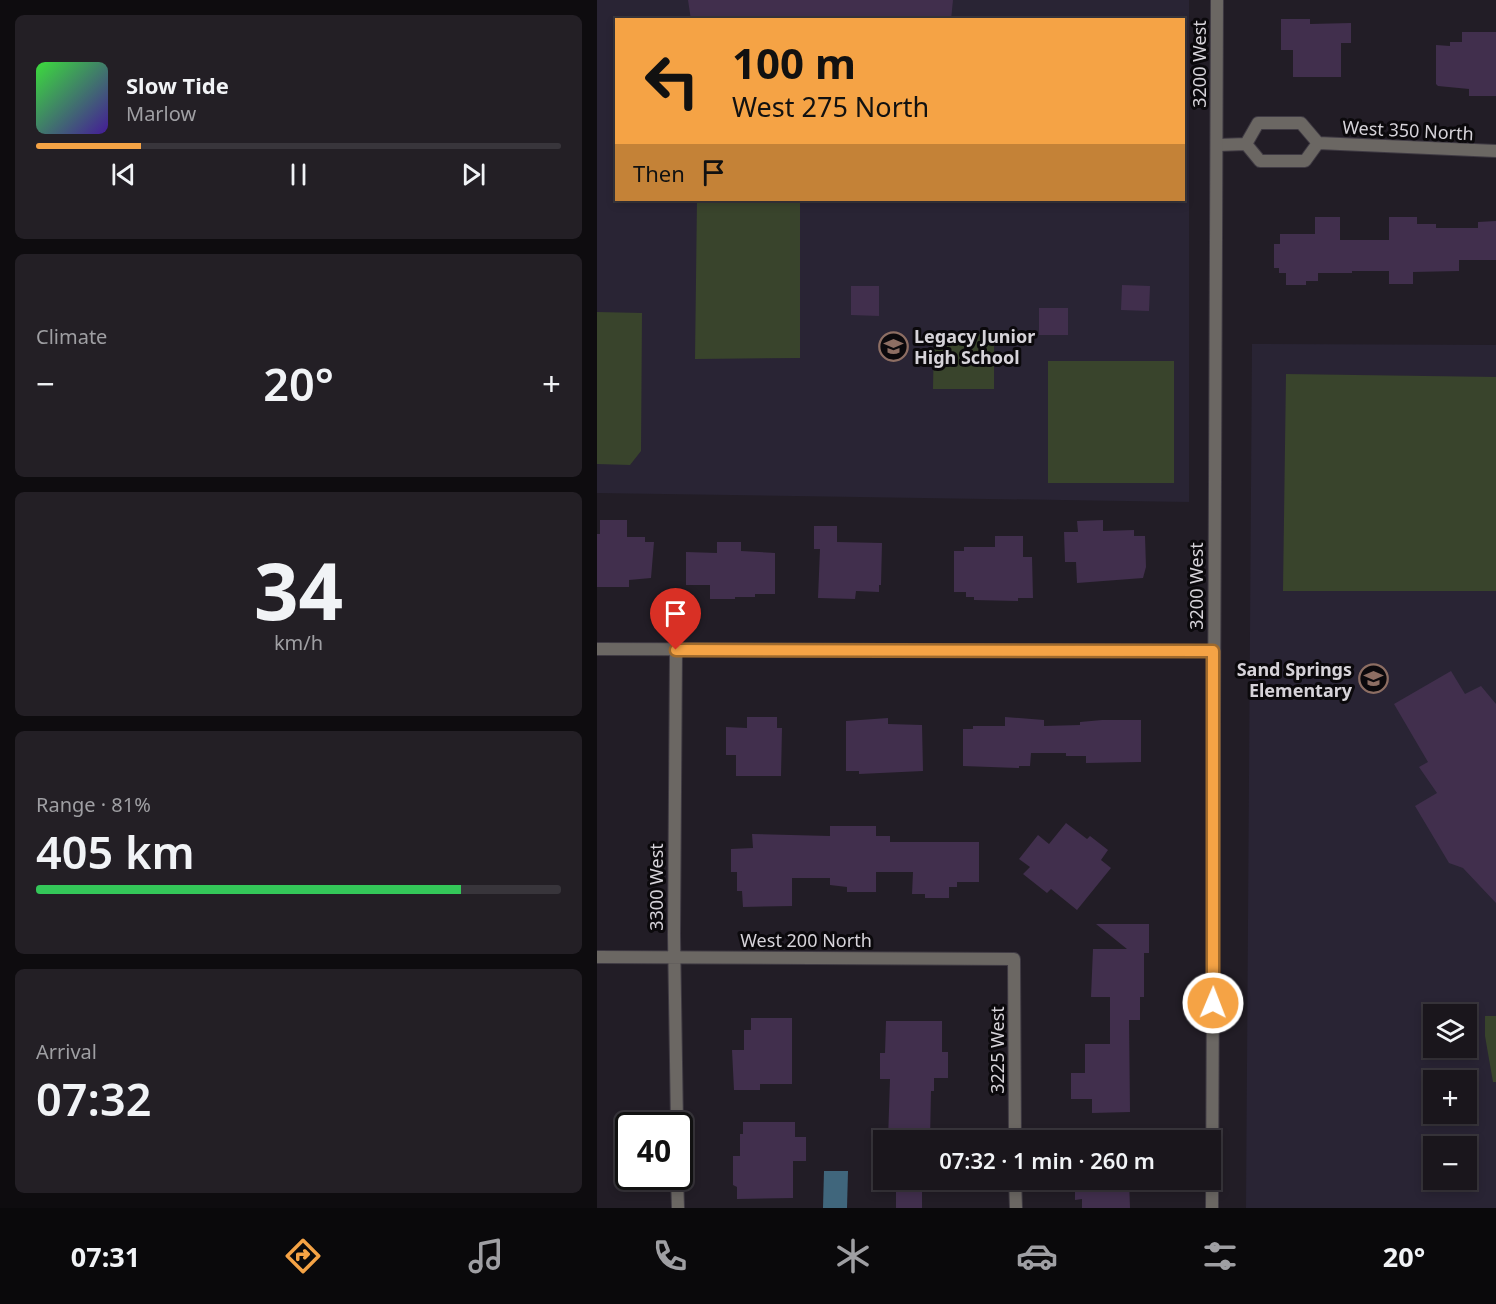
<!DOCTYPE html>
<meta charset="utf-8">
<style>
:root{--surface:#1a161c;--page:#231f25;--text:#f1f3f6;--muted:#9f9fa3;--line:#38353b;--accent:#f5a345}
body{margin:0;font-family:"Noto Sans",sans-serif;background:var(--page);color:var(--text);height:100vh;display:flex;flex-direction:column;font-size:22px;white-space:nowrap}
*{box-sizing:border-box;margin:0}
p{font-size:20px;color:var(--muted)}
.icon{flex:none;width:33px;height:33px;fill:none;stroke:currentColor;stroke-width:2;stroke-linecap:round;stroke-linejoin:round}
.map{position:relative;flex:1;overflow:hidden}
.panel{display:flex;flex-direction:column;gap:15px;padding:15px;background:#0e0c0f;width:597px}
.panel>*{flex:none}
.banner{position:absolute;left:18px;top:18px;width:570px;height:183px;border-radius:0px;box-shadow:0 3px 9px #0003,0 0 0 2px var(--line);background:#f5a345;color:#111;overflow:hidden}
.buttons{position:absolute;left:826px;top:1004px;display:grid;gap:12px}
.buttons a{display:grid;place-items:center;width:54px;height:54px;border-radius:0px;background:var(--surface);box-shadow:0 3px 9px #0003,0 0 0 2px var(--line);font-size:30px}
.speed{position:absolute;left:18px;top:1112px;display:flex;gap:12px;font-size:30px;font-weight:700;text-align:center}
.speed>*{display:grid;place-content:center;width:78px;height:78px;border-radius:50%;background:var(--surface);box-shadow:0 3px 9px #0003,0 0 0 2px var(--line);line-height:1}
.speed .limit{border:3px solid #111;border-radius:9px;background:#fff;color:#111}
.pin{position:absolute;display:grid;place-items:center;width:51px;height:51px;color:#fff;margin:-62px -26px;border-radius:50% 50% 50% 0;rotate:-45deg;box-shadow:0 0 6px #0007}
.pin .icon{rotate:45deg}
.me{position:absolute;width:66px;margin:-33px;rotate:1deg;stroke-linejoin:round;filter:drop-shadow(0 0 4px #0008)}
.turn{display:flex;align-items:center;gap:21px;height:126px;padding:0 18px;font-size:27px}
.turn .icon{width:78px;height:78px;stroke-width:2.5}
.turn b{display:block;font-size:42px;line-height:51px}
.then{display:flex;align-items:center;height:57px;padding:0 18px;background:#0003;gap:12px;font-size:22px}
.big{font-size:45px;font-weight:600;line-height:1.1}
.panel .widget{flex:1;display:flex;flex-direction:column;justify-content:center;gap:9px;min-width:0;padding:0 21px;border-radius:9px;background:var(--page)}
.panel .dial{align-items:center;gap:0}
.dial b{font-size:78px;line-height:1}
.song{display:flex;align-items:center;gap:18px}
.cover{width:72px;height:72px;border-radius:9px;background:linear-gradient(135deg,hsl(120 70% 55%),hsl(260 70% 35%))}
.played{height:6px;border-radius:3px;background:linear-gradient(90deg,var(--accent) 20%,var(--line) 20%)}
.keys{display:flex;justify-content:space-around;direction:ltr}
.heat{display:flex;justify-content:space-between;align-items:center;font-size:33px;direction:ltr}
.charge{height:9px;border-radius:4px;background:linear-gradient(90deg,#34c759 81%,var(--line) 0)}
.trip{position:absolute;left:276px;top:1130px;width:348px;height:60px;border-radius:0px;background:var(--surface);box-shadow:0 3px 9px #0003,0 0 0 2px var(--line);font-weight:600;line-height:60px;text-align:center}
.dock{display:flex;height:96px;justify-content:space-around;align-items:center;background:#0a090b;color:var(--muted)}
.dock .icon{width:42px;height:42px}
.dock .on{color:var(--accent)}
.dock b{font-size:27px;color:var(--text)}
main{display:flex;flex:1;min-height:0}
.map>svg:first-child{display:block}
</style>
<main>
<section class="panel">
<div class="widget">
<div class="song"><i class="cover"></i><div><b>Slow Tide</b><p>Marlow</p></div></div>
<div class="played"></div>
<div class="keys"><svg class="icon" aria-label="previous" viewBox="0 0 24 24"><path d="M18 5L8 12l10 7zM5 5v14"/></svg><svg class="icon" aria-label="pause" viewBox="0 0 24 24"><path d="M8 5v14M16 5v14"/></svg><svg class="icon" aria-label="next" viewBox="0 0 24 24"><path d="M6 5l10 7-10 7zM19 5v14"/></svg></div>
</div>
<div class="widget"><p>Climate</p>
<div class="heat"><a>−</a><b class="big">20°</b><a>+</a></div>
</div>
<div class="widget dial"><b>34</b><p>km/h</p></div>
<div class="widget"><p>Range · 81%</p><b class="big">405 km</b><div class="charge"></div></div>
<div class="widget"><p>Arrival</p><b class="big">07:32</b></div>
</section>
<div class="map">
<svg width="899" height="1208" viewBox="0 0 899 1208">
<rect width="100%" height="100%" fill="#221d26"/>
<!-- education -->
<path fill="#292434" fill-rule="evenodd" d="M0,0h592v502l-592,-9zM20,20h566v180h-566z
M655,344l244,1v863h-250zM837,1014h33v33h-33zM837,1080h33v33h-33zM837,1146h33v33h-33z"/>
<!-- green -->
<path fill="#39442c" d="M100,200h103v158l-105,1z
M0,312l45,1 -1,138 -11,14 -33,-1z
M337,334h60v55h-61z
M451,361h126v122h-126z
M689,374l210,3v214h-213z
M888,1016h11v66h-3l-8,-46z"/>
<!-- water -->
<path fill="#40667c" d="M227,1171h24l-1,37h-24z"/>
<!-- building -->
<path fill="#412f4d" d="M91,0h265l-2,20h-260z
M684,19h29v5l41,-1v20h-10v34h-48v-27h-12z
M865,32h34v64h-27v-7l-31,-3 -2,-2v-39l14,1v-4h12z
M718,217h25v23h49v-23h28v7h19v4h42v-6l18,-1v39h-37v11l-46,1v12h-24v-13h-37v2h-34v8h-12v4h-20v-12h-7v-5h-5v-24h6v-10h35z
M525,285l28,1 -1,25 -28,-1z
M254,286h28v30l-28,-1z
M442,308h29v27h-29z
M3,520h27v17h18v5h9l-3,36 -22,2v7h-32v-53h3z
M506,520v11l31,-1v6h11l1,31 -3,11 -66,5 -1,-21h-11l-1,-30h14l-1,-11z
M217,526h23v16l45,1 -1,42h-2v7l-23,-1 -1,8 -37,-1 2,-49h-6z
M398,536h28v21h9l1,41h-15v3l-44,-1v-3h-8v-5h-12v-41h10v-4h31z
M120,542h24v9l34,2v41h-20v3h-20v2h-25v-14h-24v-33l31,1z
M854,671l14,23 16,-8 15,18v199l-33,-35 -14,-5 -34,-57 22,-13 -18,-26 9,-5 -34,-58z
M150,717h30v11h5l-1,48h-45v-21h-10v-28l21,1z
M408,717l39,3v6l36,-1v-3l22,-2h39v42l-55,1v-7h-20v-3h-35l-1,13h-11v2l-56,-2v-37h10v-3h32z
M291,718v6l34,1 1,46 -64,3v-3h-13v-50z
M469,823l21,16 3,-3 18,14 -7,10 10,8 -34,42 -26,-21 -4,4 -24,-19 7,-7 -11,-8 19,-24 11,9z
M233,826h46v10h14v6h89v40h-22v5h-8v11h-24v-4h-13l1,-22h-37v20h-29v-5l-17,-2v-7h-38v28l-49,1 -1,-16h-5v-19h-6v-23l22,-1 -1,-14 78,2z
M499,924h53v29h-5v44h-4v23h-11l1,92 -38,1v-14h-21v-26h14v-29h25v-47h-19l2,-48h34z
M154,1018h41v66h-32v6h-26l-2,-40h12v-20h7z
M289,1021h56v31h6v26h-14v13h-3l-1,49h-42l2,-61h-10v-26h5z
M146,1122h52v15h11v24h-13v37l-56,1v-12l-4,-2v-29h7v-22h3z
M299,1179h26v29h-26z
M478,1179h54l1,29h-48v-9l-7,1z"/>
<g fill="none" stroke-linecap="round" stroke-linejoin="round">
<defs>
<path id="minor" d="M649,144l12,-21h43l17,20 178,8
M649,144l14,17h45l13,-18
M621,145l28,-1
M79,650l-2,285 3,190
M0,957l417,2 1,181
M80,1176l1,32
M418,1179l1,29"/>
<path id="tertiary" d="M0,649l616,2
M615,1208l5,-1208"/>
</defs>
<!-- minor casing -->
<use href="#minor" stroke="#3f3a43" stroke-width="14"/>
<!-- tertiary casing -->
<use href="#tertiary" stroke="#3f3a43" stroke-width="14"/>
<!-- minor -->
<use href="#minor" stroke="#6b6763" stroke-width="12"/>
<!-- tertiary -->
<use href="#tertiary" stroke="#6b6763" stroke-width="12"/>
</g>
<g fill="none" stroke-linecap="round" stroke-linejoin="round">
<defs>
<path id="route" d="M79,650l537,1v352"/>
</defs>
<!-- route casing -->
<use href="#route" stroke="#9f6a2d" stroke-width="15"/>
<!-- route -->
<use href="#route" stroke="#f5a345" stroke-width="10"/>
</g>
<!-- icons -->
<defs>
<symbol id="school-ring" viewBox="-11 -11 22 22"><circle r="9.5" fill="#0b090c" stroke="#8d6e63" stroke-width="1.5"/><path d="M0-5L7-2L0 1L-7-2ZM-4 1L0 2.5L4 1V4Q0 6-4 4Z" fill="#8d6e63"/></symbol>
</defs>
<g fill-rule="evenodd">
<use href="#school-ring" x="280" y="330" width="33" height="33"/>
<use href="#school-ring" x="760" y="662" width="33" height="33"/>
</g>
<g text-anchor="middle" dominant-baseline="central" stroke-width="6" stroke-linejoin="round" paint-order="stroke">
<!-- street labels -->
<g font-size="18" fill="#d6d3d9" stroke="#0b090c">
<text transform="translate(602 64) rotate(-90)">3200 West</text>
<text transform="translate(811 130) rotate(3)">West 350 North</text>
<text transform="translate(599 586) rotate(-90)">3200 West</text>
<text transform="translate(59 887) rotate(-90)">3300 West</text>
<text x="209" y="940">West 200 North</text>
<text transform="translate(400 1050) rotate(-90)">3225 West</text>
</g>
<!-- poi labels -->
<g font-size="18" font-weight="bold" fill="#d6d3d9" stroke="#0b090c" text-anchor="start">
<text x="317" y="336">Legacy Junior<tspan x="317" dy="21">High School</tspan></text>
<text x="755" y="669" text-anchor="end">Sand Springs<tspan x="755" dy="21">Elementary</tspan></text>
</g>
</g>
</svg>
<div class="buttons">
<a><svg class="icon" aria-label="layers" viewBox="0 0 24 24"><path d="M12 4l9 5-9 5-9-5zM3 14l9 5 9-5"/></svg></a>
<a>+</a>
<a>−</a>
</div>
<div class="speed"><div class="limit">40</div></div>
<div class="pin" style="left:79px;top:650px;background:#d93025"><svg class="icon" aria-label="arrive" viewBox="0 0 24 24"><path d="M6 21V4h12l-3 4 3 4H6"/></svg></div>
<svg class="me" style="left:616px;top:1003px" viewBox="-20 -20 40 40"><circle r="17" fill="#f5a345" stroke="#fff" stroke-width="3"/><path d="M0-11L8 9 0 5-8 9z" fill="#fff"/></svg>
<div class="trip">07:32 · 1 min · 260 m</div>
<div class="banner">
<div class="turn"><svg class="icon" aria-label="left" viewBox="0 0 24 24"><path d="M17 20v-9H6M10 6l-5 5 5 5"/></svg><div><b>100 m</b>West 275 North</div></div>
<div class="then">Then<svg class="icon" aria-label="arrive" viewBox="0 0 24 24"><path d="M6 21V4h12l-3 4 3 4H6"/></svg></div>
</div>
</div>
</main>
<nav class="dock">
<b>07:31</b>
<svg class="icon on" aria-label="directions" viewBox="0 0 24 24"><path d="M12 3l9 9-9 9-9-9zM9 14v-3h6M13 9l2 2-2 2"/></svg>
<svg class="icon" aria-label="music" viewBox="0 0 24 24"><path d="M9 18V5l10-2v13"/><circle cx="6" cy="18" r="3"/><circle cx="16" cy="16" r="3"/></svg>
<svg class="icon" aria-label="phone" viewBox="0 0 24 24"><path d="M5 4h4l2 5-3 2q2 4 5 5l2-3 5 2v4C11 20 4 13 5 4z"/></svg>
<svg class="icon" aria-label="climate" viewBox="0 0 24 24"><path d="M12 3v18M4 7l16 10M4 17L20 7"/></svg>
<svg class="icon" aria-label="car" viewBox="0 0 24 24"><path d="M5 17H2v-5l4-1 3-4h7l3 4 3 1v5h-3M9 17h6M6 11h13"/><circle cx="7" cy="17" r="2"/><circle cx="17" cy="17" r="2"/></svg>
<svg class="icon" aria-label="filters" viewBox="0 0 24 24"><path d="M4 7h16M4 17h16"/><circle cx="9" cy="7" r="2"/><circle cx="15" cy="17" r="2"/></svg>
<b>20°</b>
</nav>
